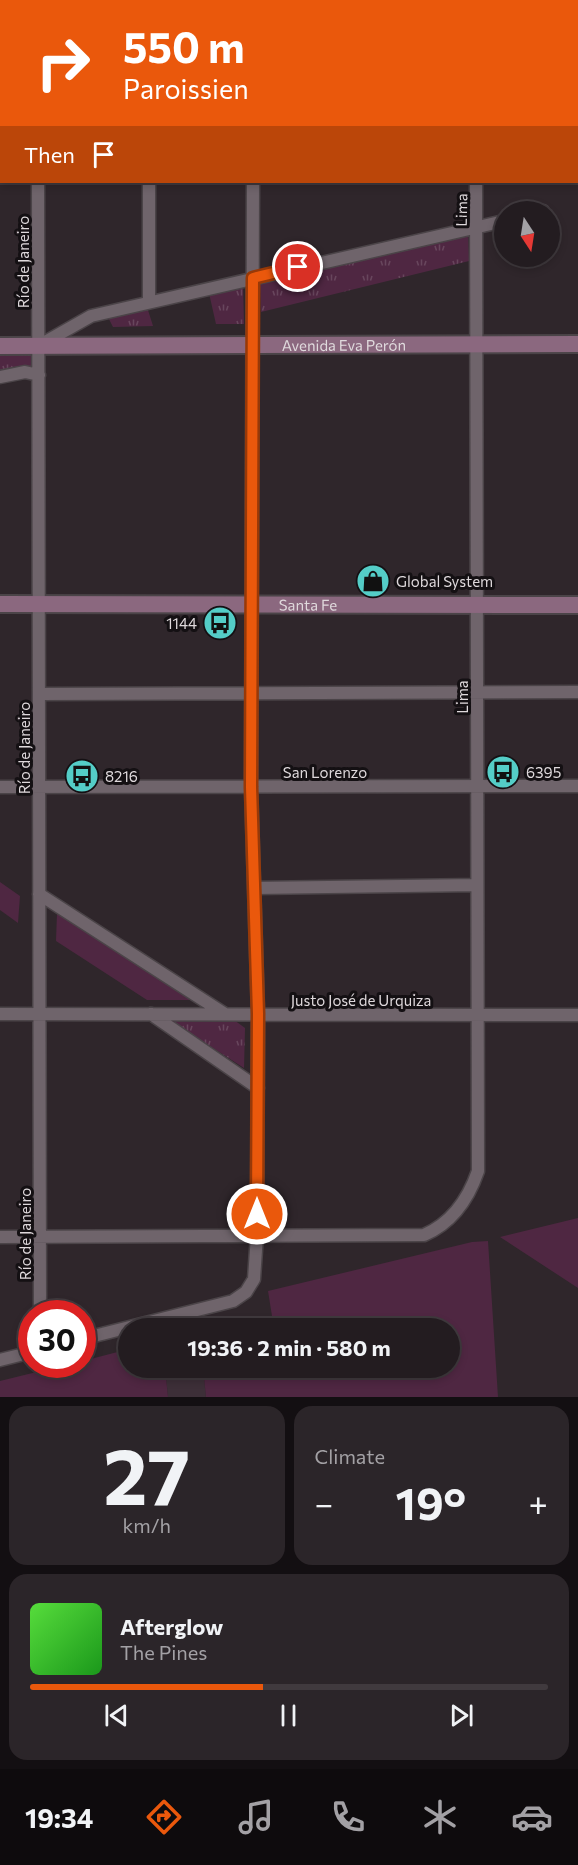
<!DOCTYPE html>
<meta charset="utf-8">
<style>
:root{--surface:#231c20;--page:#2b2529;--text:#f1f3f6;--muted:#a3a1a5;--line:#403a3e;--accent:#ea580c}
body{margin:0;font-family:Commissioner,sans-serif;background:var(--page);color:var(--text);height:100vh;display:flex;flex-direction:column;font-size:22px;white-space:nowrap}
*{box-sizing:border-box;margin:0}
p{font-size:20px;color:var(--muted)}
.icon{flex:none;width:33px;height:33px;fill:none;stroke:currentColor;stroke-width:2;stroke-linecap:round;stroke-linejoin:round}
.map{position:relative;height:1397px;overflow:hidden}
.panel{display:flex;flex-direction:column;gap:9px;padding:9px;background:#130f12;flex:1}
.panel>*{flex:none}
.banner{position:absolute;left:0px;top:0px;width:579px;height:183px;box-shadow:0 3px 9px #0003,0 0 0 2px var(--line);background:#ea580c;color:#fff;overflow:hidden}
.needle{width:39px;rotate:168deg}
.buttons{position:absolute;left:494px;top:201px;display:grid;gap:12px}
.buttons a{display:grid;place-items:center;width:66px;height:66px;border-radius:50%;background:var(--surface);box-shadow:0 3px 9px #0003,0 0 0 2px var(--line);font-size:30px}
.speed{position:absolute;left:18px;top:1300px;display:flex;gap:12px;font-size:30px;font-weight:700;text-align:center}
.speed>*{display:grid;place-content:center;width:78px;height:78px;border-radius:50%;background:var(--surface);box-shadow:0 3px 9px #0003,0 0 0 2px var(--line);line-height:1}
.speed .limit{border:9px solid #d22;background:#fff;color:#111}
.pin{position:absolute;display:grid;place-items:center;width:51px;height:51px;color:#fff;margin:-26px;border:3px solid #fff;border-radius:50%;box-shadow:0 2px 6px #0007}
.me{position:absolute;width:66px;margin:-33px;rotate:0deg;stroke-linejoin:round;filter:drop-shadow(0 0 4px #0008)}
.turn{display:flex;align-items:center;gap:21px;height:126px;padding:0 24px;font-size:27px}
.turn .icon{width:78px;height:78px;stroke-width:2.5}
.turn b{display:block;font-size:42px;line-height:51px}
.then{display:flex;align-items:center;height:57px;padding:0 24px;background:#0003;gap:12px;font-size:22px}
.big{font-size:45px;font-weight:700;line-height:1.1}
.panel .tile{flex:1;display:flex;flex-direction:column;justify-content:center;gap:9px;min-width:0;padding:0 21px;border-radius:18px;background:var(--page)}
.panel .dial{align-items:center;gap:0}
.dial b{font-size:78px;line-height:1}
.song{display:flex;align-items:center;gap:18px}
.cover{width:72px;height:72px;border-radius:9px;background:linear-gradient(135deg,hsl(110 70% 55%),hsl(120 70% 35%))}
.played{height:6px;border-radius:3px;background:linear-gradient(90deg,var(--accent) 45%,var(--line) 45%)}
.keys{display:flex;justify-content:space-around;direction:ltr}
.heat{display:flex;justify-content:space-between;align-items:center;font-size:33px;direction:ltr}
.panel .tiles{flex:1;display:grid;gap:9px;grid-template-columns:1fr 1fr}
.tile:last-child{grid-column:span 2}
.trip{position:absolute;left:118px;top:1318px;width:342px;height:60px;border-radius:30px;background:var(--surface);box-shadow:0 3px 9px #0003,0 0 0 2px var(--line);font-weight:700;line-height:60px;text-align:center}
.tab-bar{display:flex;height:96px;justify-content:space-around;align-items:center;background:#0e0b0d;color:var(--muted)}
.tab-bar .icon{width:42px;height:42px}
.tab-bar .selected{color:var(--accent)}
.tab-bar b{font-size:27px;color:var(--text)}
.map>svg:first-child{display:block}
</style>
<div class="map">
<svg width="578" height="1397" viewBox="0 0 578 1397">
<defs>
<pattern id="park-tufts" width="24" height="20" patternUnits="userSpaceOnUse" patternTransform="scale(1.5)"><rect width="24" height="20" fill="#4f2742"/><path d="M3 7l-1-3M5 7V3M7 7l1-3M15 17l-1-3M17 17v-4M19 17l1-3" fill="none" stroke="#68465d"/></pattern>
</defs>
<rect width="100%" height="100%" fill="#2f262b"/>
<!-- built -->
<path fill="#3d2f38" d="M165,1368h38l3,29h-38z"/>
<!-- grass -->
<path fill="#4f2742" d="M0,882l20,14 -2,27 -18,-13z
M57,913l138,87h-48l-91,-59z
M578,1218v70l-78,-51z
M488,1241l10,156h-292l-3,-29h247v-39h-240l62,-13 -4,-25 204,-49z
M129,1349v19h36l3,29h-168v-16l65,-16h17l1,-4z"/>
<!-- park -->
<path fill="url(#park-tufts)" d="M468,233l1,28 -208,51 -1,-29z
M243,285l1,39h-28l-7,-31z
M147,307l6,19 -40,1 -5,-10z
M0,350h33l1,21 -34,4z
M168,1019l66,1 11,8 -1,40z"/>
<g fill="none" stroke-linecap="round" stroke-linejoin="round">
<defs>
<path id="minor" d="M38,0v2
M252,0v2
M477,2v-2
M0,23h2
M0,119h2
M38,182l2,1132
M542,212l1,-1
M149,302v-120
M40,345l51,-29 413,-95
M0,377l25,-5 14,3
M39,694l539,-2
M0,787l578,-1
M254,888l223,-3
M39,894l186,120
M0,1014l578,1
M151,1014l107,74
M0,1237l424,-2c28,-12 44,-35 54,-64l-2,-989
M82,1339l151,-38 13,-9 8,-13 3,-44 1,-221 -7,-227 2,-605
M0,1360l32,-8"/>
<g id="secondary">
<path id="s1" d="M0,346l578,-2"/>
<path id="s2" d="M0,604l578,1"/>
</g>
</defs>
<!-- minor casing -->
<use href="#minor" stroke="#4b4448" stroke-width="15"/>
<!-- secondary casing -->
<use href="#secondary" stroke="#4b4448" stroke-width="20"/>
<!-- minor -->
<use href="#minor" stroke="#6f646b" stroke-width="12"/>
<!-- secondary -->
<use href="#secondary" stroke="#8b687f" stroke-width="16"/>
</g>
<g fill="none" stroke-linecap="round" stroke-linejoin="round">
<defs>
<path id="route" d="M257,1214l1,-200 -7,-227 2,-509 45,-11"/>
</defs>
<!-- route casing -->
<use href="#route" stroke="#983908" stroke-width="15"/>
<!-- route -->
<use href="#route" stroke="#ea580c" stroke-width="10"/>
</g>
<!-- icons -->
<defs>
<symbol id="shop-disc" viewBox="-11 -11 22 22"><circle r="9.5" fill="#54cdc7" stroke="#141013"/><path d="M-5-2.5h2.3a2.7 3.5 0 0 1 5.4 0H5L5.5 6h-11ZM-1.5-2.5h3a1.5 2.3 0 0 0-3 0Z" fill="#111"/></symbol>
<symbol id="bus-disc" viewBox="-11 -11 22 22"><circle r="9.5" fill="#54cdc7" stroke="#141013"/><path d="M-5-6H5V4H4V6H2V4H-2V6H-4V4H-5ZM-3.5-4V0h7V-4ZM-3.5 1.2v1.5H-2V1.2ZM2 1.2v1.5H3.5V1.2Z" fill="#111"/></symbol>
</defs>
<g fill-rule="evenodd">
<use href="#shop-disc" x="354" y="562" width="38" height="38"/>
<use href="#bus-disc" x="201" y="604" width="38" height="38"/>
<use href="#bus-disc" x="484" y="753" width="38" height="38"/>
<use href="#bus-disc" x="63" y="757" width="38" height="38"/>
</g>
<g text-anchor="middle" dominant-baseline="central" stroke-width="6" stroke-linejoin="round" paint-order="stroke">
<!-- street labels -->
<g font-size="15" fill="#dfd9dc" stroke="#141013">
<text transform="translate(461 210) rotate(-89)">Lima</text>
<text transform="translate(23 262) rotate(-90)">Río de Janeiro</text>
<text stroke="none"><textPath href="#s1" startOffset="344">Avenida Eva Perón</textPath></text>
<text stroke="none"><textPath href="#s2" startOffset="308">Santa Fe</textPath></text>
<text transform="translate(462 697) rotate(-90)">Lima</text>
<text transform="translate(24 748) rotate(-90)">Río de Janeiro</text>
<text x="325" y="772">San Lorenzo</text>
<text x="361" y="1000">Justo José de Urquiza</text>
<text transform="translate(25 1234) rotate(-90)">Río de Janeiro</text>
</g>
<!-- poi labels -->
<g font-size="15" fill="#dfd9dc" stroke="#141013" text-anchor="start">
<text x="396" y="581">Global System</text>
<text x="197" y="623" text-anchor="end">1144</text>
<text x="526" y="772">6395</text>
<text x="105" y="776">8216</text>
</g>
</g>
</svg>
<div class="buttons">
<a><svg class="needle" viewBox="-14 -14 28 28"><path d="M0-13l5 13h-10z" fill="#e53935"/><path d="M0 13l5-13h-10z" fill="#a3a1a5"/></svg></a>
</div>
<div class="speed"><div class="limit">30</div></div>
<div class="pin" style="left:298px;top:267px;background:#d93025"><svg class="icon" aria-label="arrive" viewBox="0 0 24 24"><path d="M6 21V4h12l-3 4 3 4H6"/></svg></div>
<svg class="me" style="left:257px;top:1214px" viewBox="-20 -20 40 40"><circle r="17" fill="#ea580c" stroke="#fff" stroke-width="3"/><path d="M0-11L8 9 0 5-8 9z" fill="#fff"/></svg>
<div class="trip">19:36 · 2 min · 580 m</div>
<div class="banner">
<div class="turn"><svg class="icon" aria-label="right" viewBox="0 0 24 24"><path d="M7 20v-9h11M14 6l5 5-5 5"/></svg><div><b>550 m</b>Paroissien</div></div>
<div class="then">Then<svg class="icon" aria-label="arrive" viewBox="0 0 24 24"><path d="M6 21V4h12l-3 4 3 4H6"/></svg></div>
</div>
</div>
<section class="panel">
<div class="tiles">
<div class="tile dial"><b>27</b><p>km/h</p></div>
<div class="tile"><p>Climate</p>
<div class="heat"><a>−</a><b class="big">19°</b><a>+</a></div>
</div>
<div class="tile">
<div class="song"><i class="cover"></i><div><b>Afterglow</b><p>The Pines</p></div></div>
<div class="played"></div>
<div class="keys"><svg class="icon" aria-label="previous" viewBox="0 0 24 24"><path d="M18 5L8 12l10 7zM5 5v14"/></svg><svg class="icon" aria-label="pause" viewBox="0 0 24 24"><path d="M8 5v14M16 5v14"/></svg><svg class="icon" aria-label="next" viewBox="0 0 24 24"><path d="M6 5l10 7-10 7zM19 5v14"/></svg></div>
</div>
</div>
</section>
<nav class="tab-bar">
<b>19:34</b>
<svg class="icon selected" aria-label="directions" viewBox="0 0 24 24"><path d="M12 3l9 9-9 9-9-9zM9 14v-3h6M13 9l2 2-2 2"/></svg>
<svg class="icon" aria-label="music" viewBox="0 0 24 24"><path d="M9 18V5l10-2v13"/><circle cx="6" cy="18" r="3"/><circle cx="16" cy="16" r="3"/></svg>
<svg class="icon" aria-label="phone" viewBox="0 0 24 24"><path d="M5 4h4l2 5-3 2q2 4 5 5l2-3 5 2v4C11 20 4 13 5 4z"/></svg>
<svg class="icon" aria-label="climate" viewBox="0 0 24 24"><path d="M12 3v18M4 7l16 10M4 17L20 7"/></svg>
<svg class="icon" aria-label="car" viewBox="0 0 24 24"><path d="M5 17H2v-5l4-1 3-4h7l3 4 3 1v5h-3M9 17h6M6 11h13"/><circle cx="7" cy="17" r="2"/><circle cx="17" cy="17" r="2"/></svg>
</nav>
